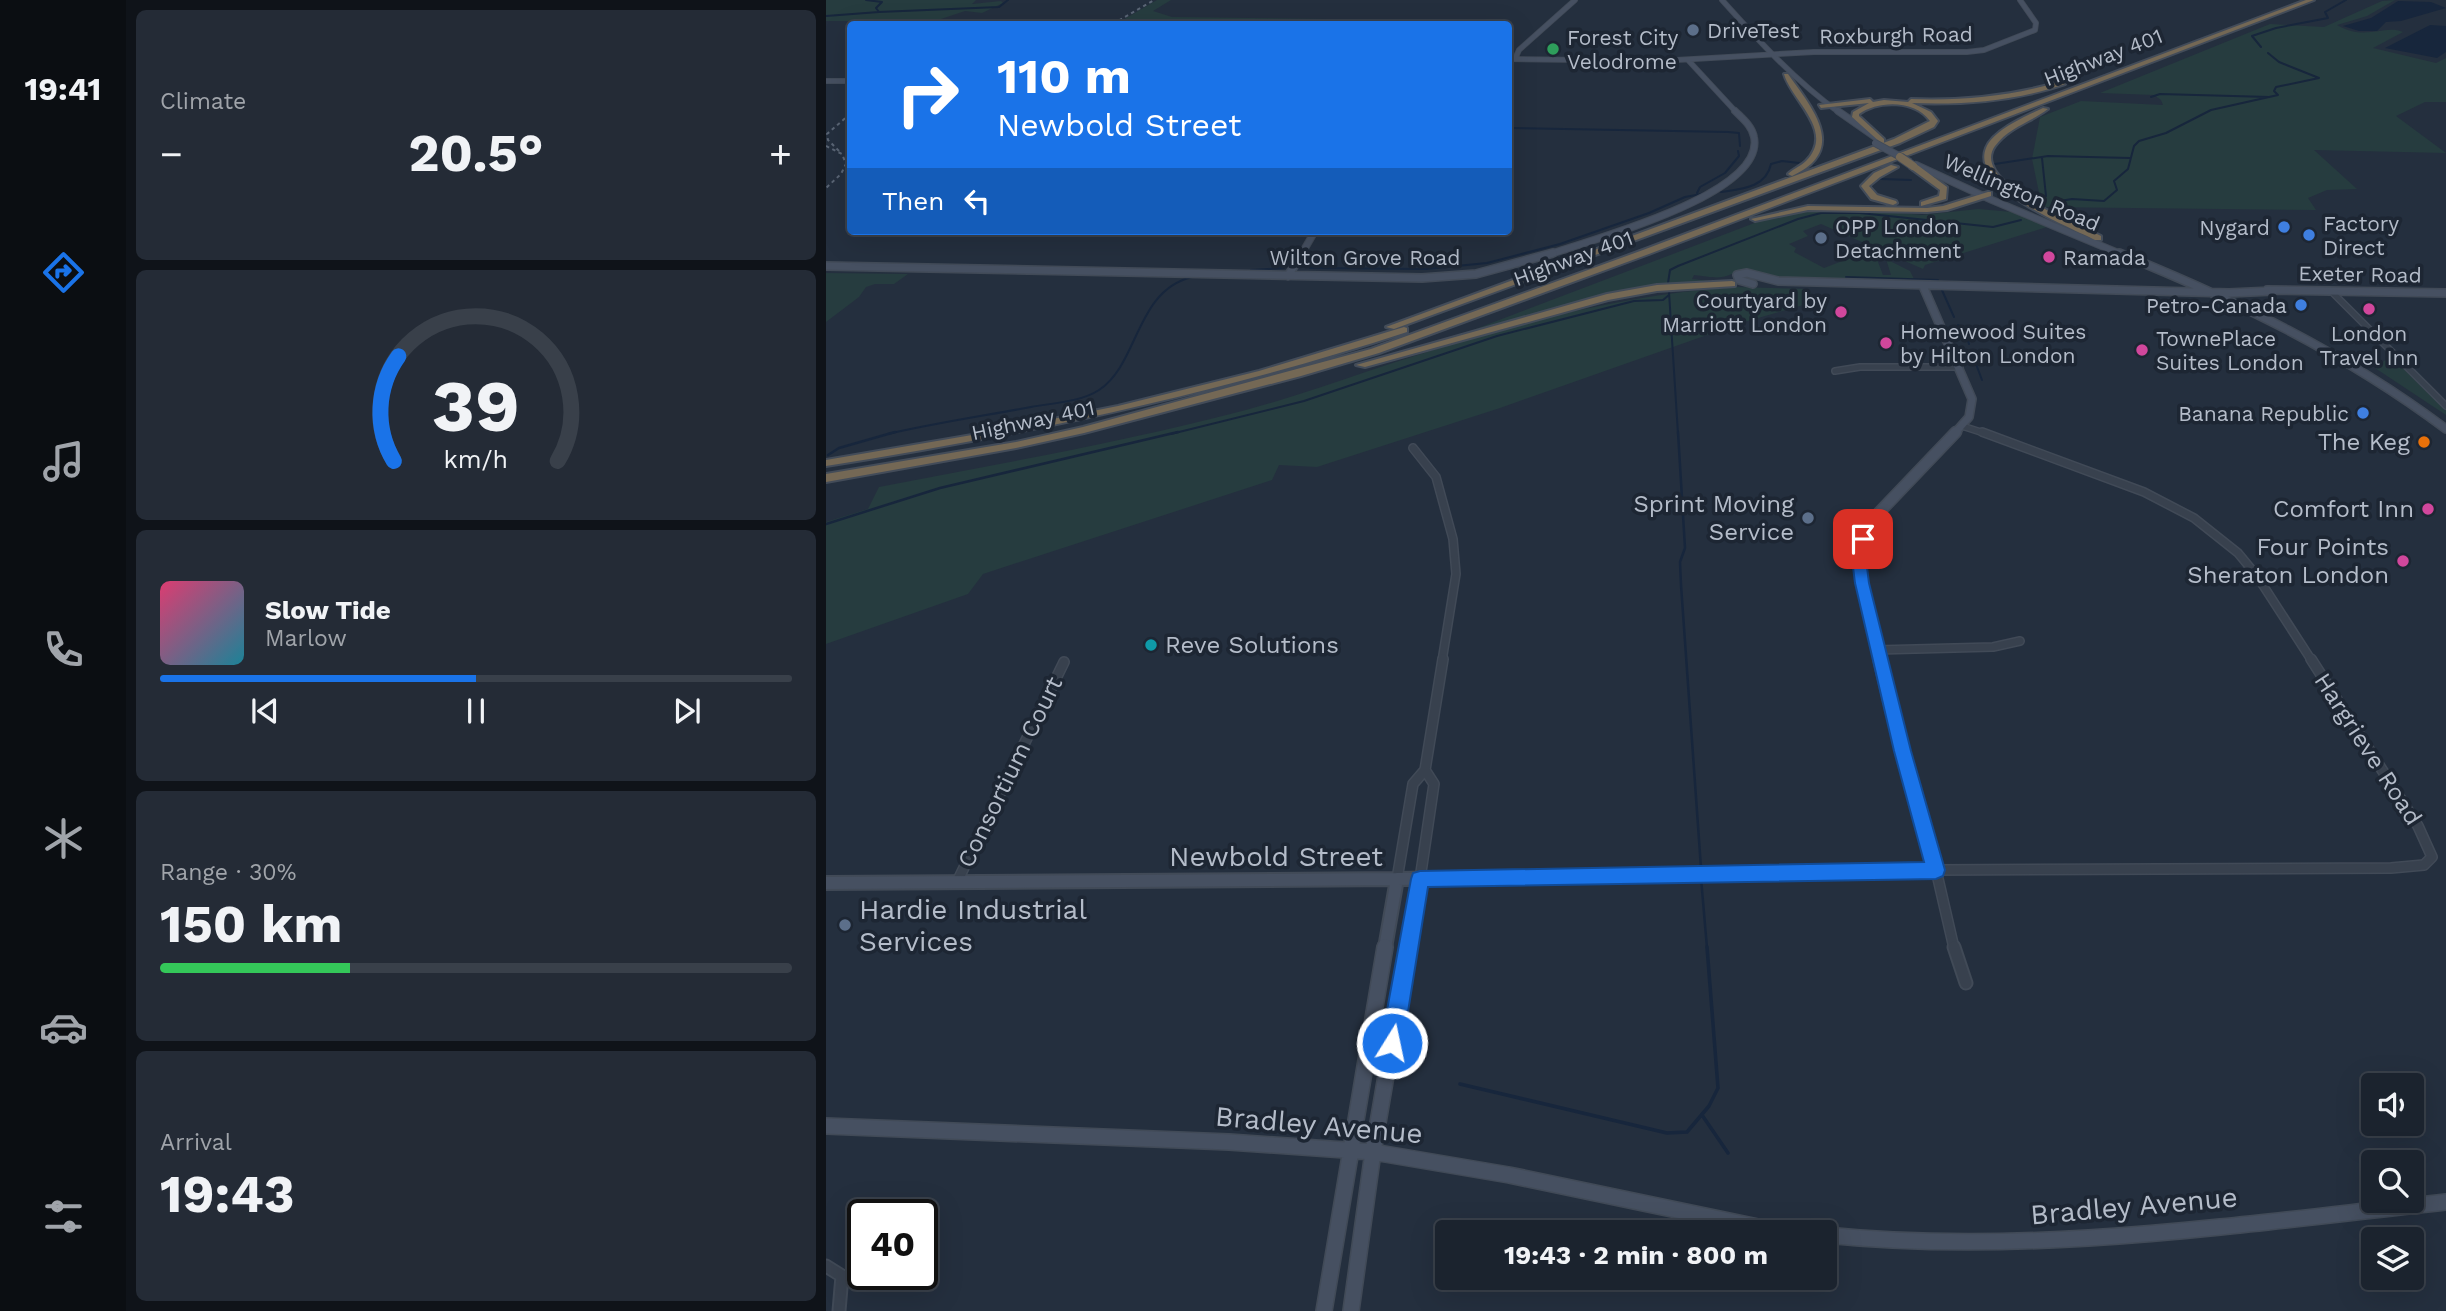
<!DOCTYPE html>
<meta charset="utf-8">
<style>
:root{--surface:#1b232e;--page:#242b36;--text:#f1f3f6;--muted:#a0a4aa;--line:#39404a;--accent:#1a73e8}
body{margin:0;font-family:"Work Sans",sans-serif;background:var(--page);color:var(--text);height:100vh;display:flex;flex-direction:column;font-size:26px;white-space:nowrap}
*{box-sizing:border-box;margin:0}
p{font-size:23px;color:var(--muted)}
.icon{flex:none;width:38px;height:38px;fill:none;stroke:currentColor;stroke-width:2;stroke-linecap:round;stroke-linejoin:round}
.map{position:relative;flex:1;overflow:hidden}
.drawer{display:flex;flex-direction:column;gap:10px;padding:10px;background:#0f1319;width:700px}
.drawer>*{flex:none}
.banner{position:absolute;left:21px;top:21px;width:665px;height:214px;border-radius:7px;box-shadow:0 7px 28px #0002,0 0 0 2px var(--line);background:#1a73e8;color:#fff;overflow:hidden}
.controls{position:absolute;left:1535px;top:1073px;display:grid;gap:14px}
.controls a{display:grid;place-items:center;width:63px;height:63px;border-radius:7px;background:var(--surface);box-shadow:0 7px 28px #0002,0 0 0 2px var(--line);font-size:35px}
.speed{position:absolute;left:21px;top:1199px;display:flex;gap:14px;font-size:35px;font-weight:700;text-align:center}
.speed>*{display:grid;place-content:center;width:91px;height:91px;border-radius:50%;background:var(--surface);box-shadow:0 7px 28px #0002,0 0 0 2px var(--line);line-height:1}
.speed .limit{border:4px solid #111;border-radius:10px;background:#fff;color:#111}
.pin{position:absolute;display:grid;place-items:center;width:60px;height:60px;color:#fff;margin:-30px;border-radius:14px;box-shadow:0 4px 10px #0006}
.me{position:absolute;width:77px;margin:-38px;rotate:10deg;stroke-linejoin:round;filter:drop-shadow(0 0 5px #0008)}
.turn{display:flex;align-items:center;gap:24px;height:147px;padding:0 35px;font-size:32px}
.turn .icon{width:91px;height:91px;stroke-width:2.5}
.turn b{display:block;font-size:49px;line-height:60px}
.then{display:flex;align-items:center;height:66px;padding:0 35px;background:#0003;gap:14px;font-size:26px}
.big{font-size:52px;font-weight:700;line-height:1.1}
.drawer .widget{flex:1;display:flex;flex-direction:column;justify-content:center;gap:10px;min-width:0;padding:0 24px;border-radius:10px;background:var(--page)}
.drawer .dial{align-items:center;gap:0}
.dial svg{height:182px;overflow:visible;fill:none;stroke:var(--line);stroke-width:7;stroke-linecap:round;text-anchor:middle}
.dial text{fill:var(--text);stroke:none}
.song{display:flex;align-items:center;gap:21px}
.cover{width:84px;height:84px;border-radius:10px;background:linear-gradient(135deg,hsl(340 70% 55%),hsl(190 70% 35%))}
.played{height:7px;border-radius:4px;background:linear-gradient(90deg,var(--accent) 50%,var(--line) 50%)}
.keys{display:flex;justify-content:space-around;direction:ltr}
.heat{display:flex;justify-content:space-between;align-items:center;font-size:38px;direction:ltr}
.charge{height:10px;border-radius:5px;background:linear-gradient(90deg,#34c759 30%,var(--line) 0)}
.trip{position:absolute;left:609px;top:1220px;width:402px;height:70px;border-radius:7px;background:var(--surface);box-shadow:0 7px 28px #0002,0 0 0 2px var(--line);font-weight:700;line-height:70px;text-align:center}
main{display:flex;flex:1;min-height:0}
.tab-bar{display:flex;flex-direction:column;width:126px;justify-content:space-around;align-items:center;background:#0b0e12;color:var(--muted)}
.tab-bar .icon{width:49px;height:49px}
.tab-bar .on{color:var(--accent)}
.tab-bar b{font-size:32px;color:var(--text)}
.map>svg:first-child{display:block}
</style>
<main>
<nav class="tab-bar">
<b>19:41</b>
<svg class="icon on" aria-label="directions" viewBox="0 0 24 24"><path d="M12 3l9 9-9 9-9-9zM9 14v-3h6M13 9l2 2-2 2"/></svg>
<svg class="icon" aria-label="music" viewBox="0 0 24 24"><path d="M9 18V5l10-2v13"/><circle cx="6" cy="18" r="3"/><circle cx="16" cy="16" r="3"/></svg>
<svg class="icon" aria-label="phone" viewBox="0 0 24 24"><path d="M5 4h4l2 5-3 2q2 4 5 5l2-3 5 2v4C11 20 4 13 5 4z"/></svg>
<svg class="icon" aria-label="climate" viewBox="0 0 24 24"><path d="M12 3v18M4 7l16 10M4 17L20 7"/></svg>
<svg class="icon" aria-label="car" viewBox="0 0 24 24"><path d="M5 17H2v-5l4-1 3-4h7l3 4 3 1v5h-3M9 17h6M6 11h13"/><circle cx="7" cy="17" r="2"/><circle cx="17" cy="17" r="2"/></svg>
<svg class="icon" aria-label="filters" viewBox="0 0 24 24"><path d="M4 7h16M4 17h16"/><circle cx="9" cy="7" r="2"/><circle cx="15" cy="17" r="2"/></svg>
</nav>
<section class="drawer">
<div class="widget"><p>Climate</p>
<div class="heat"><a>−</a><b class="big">20.5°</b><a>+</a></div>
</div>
<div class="widget dial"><svg viewBox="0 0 100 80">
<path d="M14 69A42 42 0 1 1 86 69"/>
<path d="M14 69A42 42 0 0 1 16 23" stroke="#1a73e8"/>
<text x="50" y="56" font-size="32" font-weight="700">39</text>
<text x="50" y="72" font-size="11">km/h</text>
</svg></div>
<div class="widget">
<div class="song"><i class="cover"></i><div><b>Slow Tide</b><p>Marlow</p></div></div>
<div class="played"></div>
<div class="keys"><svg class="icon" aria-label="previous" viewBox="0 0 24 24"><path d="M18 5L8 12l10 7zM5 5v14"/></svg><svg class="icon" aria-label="pause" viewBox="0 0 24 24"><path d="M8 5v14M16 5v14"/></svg><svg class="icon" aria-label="next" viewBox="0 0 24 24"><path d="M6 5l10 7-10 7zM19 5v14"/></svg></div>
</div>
<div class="widget"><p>Range · 30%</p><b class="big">150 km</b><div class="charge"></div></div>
<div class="widget"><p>Arrival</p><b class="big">19:43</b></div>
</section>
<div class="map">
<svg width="1620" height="1311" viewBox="0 0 1620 1311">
<rect width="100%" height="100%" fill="#242f3e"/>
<!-- green -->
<path fill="#263c3f" d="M0,0h150l-4,4 29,-3 2,2 -21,10 -17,-2 -24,8 -18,2h-97z
M331,0h14l-18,11 19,6 156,2 -3,5h-209z
M1569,0l-28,16 -30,9c29,17 46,-1 66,7l-30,16 63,15 10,-5v44h-21l-29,14 50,37 -132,-3 43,39 -30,1 -19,8 8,12 -274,-3 -10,-48 8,-42 41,-16 82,4 -2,-5 -7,-5 -54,-2 170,-69 54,3 58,-26z
M1023,208l73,7 56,-6 35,3 34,15 -122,38 -2,4 -102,-45 -18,7 5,5 -19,8 7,4 -2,4 30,16 34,-13 -5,-4 9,-3 13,6 8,21h8l-5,-16 24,12 5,10 -143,-2 -23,-9h-10c-17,11 -25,7 -45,5l-2,4 29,3 -96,8 -152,40 292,-111 46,-9z
M0,273l82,1 -14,10h-19l-9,3 -7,10 -33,25z
M911,287l72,2 5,13 -70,20 -244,86 -183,59 -38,-2 -7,15 -289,94 -15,20 -142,50v-122l42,-13 11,-22c123,-24 246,-45 367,-77 73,-20 144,-48 217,-69 89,-27 180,-48 274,-54z
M1562,358l7,2 51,50v5l-71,-47z"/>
<!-- water -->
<path fill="#17263c" d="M1572,1l33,1 15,6 -45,13 -15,1 -9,9h-18l-16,-5 28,-8z
M1604,25l16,1v26l-9,6 -52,-10z"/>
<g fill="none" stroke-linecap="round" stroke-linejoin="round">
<!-- stream-far2 -->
<path stroke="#17263c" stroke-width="2" d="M40,0l16,2 -6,6 3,4 120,-5 9,-7
M0,16l53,-4
M1435,47l-9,-11 24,-8 52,-10 -3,-6 21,-12
M1325,97l9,-3 109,3
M682,128l220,4 11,1 1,13
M1216,158l4,38
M1169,164l53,-8 82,2
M988,166l3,1
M1134,171l20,-5
M1055,179l30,1
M895,192c20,-3 45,-4 50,-28l11,-3 17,2
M871,193l3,-6 25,-14 14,-17 -1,-5
M1225,209l3,-7 18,-3 32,2 13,-11 -3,-9 14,-12 6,-23 5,-5 27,-8 45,-23 67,-15 -4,-4 2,-4 43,-9 -40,-16 -11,-9
M484,268l116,1 61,-6 73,-19 89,-31 36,-16 22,-4
M425,270l33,-2
M387,277h33
M1020,277l92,3
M842,283l2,-13 8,-4 120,-47 23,-6h39l133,14 28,-7
M1115,288l13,29
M843,292l9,142
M1132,325l6,5 5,14
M1147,356l9,24
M62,434c47,-11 95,-18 143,-27 21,-4 50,-5 68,-17 40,-26 36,-99 93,-113
M345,434l133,-33 193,-65 137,-35 29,-1 6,-5"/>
<!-- stream-far1 -->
<path stroke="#17263c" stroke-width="2.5" d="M852,432l7,116 -5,14 1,23 20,283
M2,455l11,-7 56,-16
M0,524l114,-36 238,-56
M875,878l6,70"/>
<!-- stream -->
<path stroke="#17263c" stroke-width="3.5" d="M634,1084l207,49 20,-1 22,-26 9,-18 -11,-141
M876,1115l26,38"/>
<defs>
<path id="street-far3" d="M1505,291l115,115
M1009,371l25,-4h100
M1136,426l25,8"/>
<path id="street-far2" d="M1156,432l162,60 50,26 44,35 19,23 55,85
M587,448l23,29 17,62 3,35 -14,87
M1051,650l116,-3 27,-6"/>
<path id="street-far1" d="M571,879l16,-95 12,-14 18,-111
M594,879l14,-95 -9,-14
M131,882l107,-220
M1128,948l-18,-78 455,-2 33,-3 8,-8 -14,-31 -107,-167"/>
<path id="street" d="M1128,947l12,36
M0,1266l16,10 -3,35"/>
<path id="secondary-far5" d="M896,0c36,40 74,82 118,113
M682,59l151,2 155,-9h153l17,-2 51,-20 1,-7 -16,-23
M689,59l4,-9 56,-50
M862,60l49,53
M0,81h24"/>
<path id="secondary-far4" d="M1012,111l43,30
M1090,165l76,35 131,55
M475,255l14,-24
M722,255c41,-15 218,-60 206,-118 -2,-11 -11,-18 -19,-26"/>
<path id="secondary-far3" d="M1293,253c116,47 226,100 327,176
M0,266l596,12 54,-4 77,-21
M462,276l14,-23
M927,284l-14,-4 -2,-5 10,-2 31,8 451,12 44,-2
M1097,286l49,113 -3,18 -15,17
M1441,290l179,3"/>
<path id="secondary-far2" d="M1055,661c-11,-46 -32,-95 -10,-140l85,-89"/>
<path id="secondary-far1" d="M0,883l571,-4 539,-9 -34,-119 -22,-92
M559,948l12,-69
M582,948l12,-69"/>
<path id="secondary" d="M0,1126l403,16 144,10 136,23 249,52 44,5
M999,1235c207,21 416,-11 621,-33
M498,1311l61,-364
M525,1311l22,-159 35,-205"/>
<path id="highway" d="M1480,0h8l-665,254 -270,99 -78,23 -217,57 -68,15 -190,34v-8l190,-32 67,-15 288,-78 272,-99z
M958,74h4c24,34 61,76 4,102l-4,-2c5,-5 13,-8 18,-13 30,-30 -15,-61 -22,-87z
M1237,81l2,3c-50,17 -100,21 -153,19l19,9 7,9 -4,6 -34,16 -506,186 -8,-2 508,-188 36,-18c-15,-21 -51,-21 -71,-7v2l25,23v4h-3l-29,-26 1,-5 16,-9 -48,5 -2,-3 51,-6 3,3 11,-2 24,2 3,-3c53,2 101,-3 152,-18z
M1217,108l5,1c-17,13 -39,18 -53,37 -26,36 83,79 106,90v4h-6c-28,-14 -125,-52 -109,-92 7,-18 40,-32 57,-40z
M1084,164h6l31,23 -1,12 -25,7v-4l18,-6 1,-6 -30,-22z
M1065,165l7,2 -18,10 -11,9 8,9 19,6 1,2 -4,2 -22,-6 -10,-13 13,-13z
M1162,192h3v4l-44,14 -20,2 -119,-2 -53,11 -4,-2 57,-13 119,2 16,-2z
M906,281l3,1v4l-78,5 -49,9 -243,67 -9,-2 251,-71 50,-9z
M578,327l3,1v4c-190,62 -384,103 -581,134v-6l146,-25 146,-29 141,-35z"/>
</defs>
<!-- street-far3 casing -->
<use href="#street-far3" stroke="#414a57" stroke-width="8"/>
<!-- street-far2 casing -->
<use href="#street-far2" stroke="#414a57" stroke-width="10"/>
<!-- street-far1 casing -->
<use href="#street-far1" stroke="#414a57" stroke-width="12"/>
<!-- street casing -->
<use href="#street" stroke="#414a57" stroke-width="15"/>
<!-- secondary-far5 casing -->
<use href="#secondary-far5" stroke="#414a57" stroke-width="6"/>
<!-- secondary-far4 casing -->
<use href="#secondary-far4" stroke="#414a57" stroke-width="8"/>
<!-- secondary-far3 casing -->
<use href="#secondary-far3" stroke="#414a57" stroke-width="10"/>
<!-- secondary-far2 casing -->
<use href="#secondary-far2" stroke="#414a57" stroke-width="13"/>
<!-- secondary-far1 casing -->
<use href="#secondary-far1" stroke="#414a57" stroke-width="16"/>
<!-- secondary casing -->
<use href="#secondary" stroke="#414a57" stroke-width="18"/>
<!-- highway casing -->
<use href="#highway" stroke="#434c59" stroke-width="4"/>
<!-- street-far3 -->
<use href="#street-far3" stroke="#38414e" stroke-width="5"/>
<!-- street-far2 -->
<use href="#street-far2" stroke="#38414e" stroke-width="7"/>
<!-- street-far1 -->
<use href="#street-far1" stroke="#38414e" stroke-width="9"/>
<!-- street -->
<use href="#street" stroke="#38414e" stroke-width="11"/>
<!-- secondary-far5 -->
<use href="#secondary-far5" stroke="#465061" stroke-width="4.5"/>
<!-- secondary-far4 -->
<use href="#secondary-far4" stroke="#465061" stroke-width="6"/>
<!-- secondary-far3 -->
<use href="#secondary-far3" stroke="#465061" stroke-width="7"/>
<!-- secondary-far2 -->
<use href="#secondary-far2" stroke="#465061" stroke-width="10"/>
<!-- secondary-far1 -->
<use href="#secondary-far1" stroke="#465061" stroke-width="12"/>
<!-- secondary -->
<use href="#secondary" stroke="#465061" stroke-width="15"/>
<!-- highway -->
<use href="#highway" fill="#746855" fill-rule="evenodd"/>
<!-- rail -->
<path stroke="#5a6575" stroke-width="2" stroke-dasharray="3.5 3.5" stroke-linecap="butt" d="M287,24l41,-24
M0,146l16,8 4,10 -5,10 -15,14
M13,151l-11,-11 -1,-6 23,-20"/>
<defs>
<path id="secondary-bridge" d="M1049,143l35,19"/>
<path id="highway-bridge" d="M1074,157l13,9"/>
</defs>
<!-- secondary-bridge casing -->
<use href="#secondary-bridge" stroke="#414a57" stroke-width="8" stroke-linecap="butt"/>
<!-- highway-bridge casing -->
<use href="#highway-bridge" stroke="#434c59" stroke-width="10" stroke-linecap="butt"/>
<!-- secondary-bridge -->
<use href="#secondary-bridge" stroke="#465061" stroke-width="6"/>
<!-- highway-bridge -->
<use href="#highway-bridge" stroke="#746855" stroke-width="8"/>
</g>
<!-- route -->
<path fill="#1a73e8" stroke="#114b97" stroke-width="2" d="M1037,534l7,5 -4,20 3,24 42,168 34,119 -2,6 -7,3 -508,8 -25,156 -3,7 -8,3 -8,-3 -3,-7 30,-164 2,-6 7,-2 504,-9 -30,-111 -39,-168 -3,-24 4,-20z"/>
<!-- markers -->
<g fill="#5c6f8a" stroke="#1d2633" stroke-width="2.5">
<circle cx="867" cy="30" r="7"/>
<circle cx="995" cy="238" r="7"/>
<circle cx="982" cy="518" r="7"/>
<circle cx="19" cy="925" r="7"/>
</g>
<circle fill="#2e9e5b" stroke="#1d2633" stroke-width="2.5" cx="727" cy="49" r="7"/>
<g fill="#3f7fe0" stroke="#1d2633" stroke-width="2.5">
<circle cx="1458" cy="227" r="7"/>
<circle cx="1483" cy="235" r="7"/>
<circle cx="1475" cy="305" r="7"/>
<circle cx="1537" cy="413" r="7"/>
</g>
<g fill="#d1479c" stroke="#1d2633" stroke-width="2.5">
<circle cx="1223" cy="257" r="7"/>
<circle cx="1543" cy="309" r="7"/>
<circle cx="1015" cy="312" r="7"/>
<circle cx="1060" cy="343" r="7"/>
<circle cx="1316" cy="350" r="7"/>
<circle cx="1602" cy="509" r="7"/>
<circle cx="1577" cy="561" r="7"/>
</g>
<circle fill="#e8710a" stroke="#1d2633" stroke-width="2.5" cx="1598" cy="442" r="7"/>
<circle fill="#0f9aa8" stroke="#1d2633" stroke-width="2.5" cx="325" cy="645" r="7"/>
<g text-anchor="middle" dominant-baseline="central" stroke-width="7" stroke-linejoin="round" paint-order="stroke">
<!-- far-poi labels -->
<g font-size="21" fill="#b4bcc9" stroke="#1d2633" text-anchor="start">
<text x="881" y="30">DriveTest</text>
<text x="741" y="37">Forest City<tspan x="741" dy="24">Velodrome</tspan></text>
<text x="1497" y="223">Factory<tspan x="1497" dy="24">Direct</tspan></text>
<text x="1009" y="226">OPP London<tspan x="1009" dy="24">Detachment</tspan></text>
<text x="1444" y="227" text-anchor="end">Nygard</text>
<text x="1237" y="257">Ramada</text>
<text x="1001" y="300" text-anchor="end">Courtyard by<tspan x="1001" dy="24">Marriott London</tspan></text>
<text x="1461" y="305" text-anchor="end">Petro-Canada</text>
<text x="1074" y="331">Homewood Suites<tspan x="1074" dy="24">by Hilton London</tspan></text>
<text x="1543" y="333" text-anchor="middle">London<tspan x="1543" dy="24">Travel Inn</tspan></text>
<text x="1330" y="338">TownePlace<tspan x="1330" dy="24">Suites London</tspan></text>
<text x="1523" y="413" text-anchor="end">Banana Republic</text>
</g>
<!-- far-street labels -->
<g font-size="21" fill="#b4bcc9" stroke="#1d2633">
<text transform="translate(1070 35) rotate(-1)">Roxburgh Road</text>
<text transform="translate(1277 57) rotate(-21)">Highway 401</text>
<text transform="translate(1196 192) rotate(23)">Wellington Road</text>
<text x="539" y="257">Wilton Grove Road</text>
<text transform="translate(747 258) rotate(-20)">Highway 401</text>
<text transform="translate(1534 274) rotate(1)">Exeter Road</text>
<text transform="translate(207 420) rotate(-12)">Highway 401</text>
</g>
<!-- poi labels -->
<g font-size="24" fill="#b4bcc9" stroke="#1d2633" text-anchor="end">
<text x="1584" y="442">The Keg</text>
<text x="968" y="504">Sprint Moving<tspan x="968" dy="28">Service</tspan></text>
<text x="1588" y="509">Comfort Inn</text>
<text x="1563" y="547">Four Points<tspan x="1563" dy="28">Sheraton London</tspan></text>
<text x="339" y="645" text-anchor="start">Reve Solutions</text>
</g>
<!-- street labels -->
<g font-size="24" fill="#b4bcc9" stroke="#1d2633">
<text transform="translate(1542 749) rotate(57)">Hargrieve Road</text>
<text transform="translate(184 772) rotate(-64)">Consortium Court</text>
</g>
<!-- near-street labels -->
<g font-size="28" fill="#b4bcc9" stroke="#1d2633">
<text x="450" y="856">Newbold Street</text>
<text transform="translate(493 1125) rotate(5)">Bradley Avenue</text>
<text transform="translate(1308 1206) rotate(-5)">Bradley Avenue</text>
</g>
<!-- near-poi labels -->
<g font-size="28" fill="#b4bcc9" stroke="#1d2633" text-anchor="start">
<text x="33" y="909">Hardie Industrial<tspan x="33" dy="32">Services</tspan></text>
</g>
</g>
</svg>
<div class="controls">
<a><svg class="icon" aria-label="sound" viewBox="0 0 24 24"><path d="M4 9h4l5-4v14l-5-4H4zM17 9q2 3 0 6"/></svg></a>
<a><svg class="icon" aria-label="search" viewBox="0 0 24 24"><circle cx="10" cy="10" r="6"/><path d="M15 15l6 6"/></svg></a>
<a><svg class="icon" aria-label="layers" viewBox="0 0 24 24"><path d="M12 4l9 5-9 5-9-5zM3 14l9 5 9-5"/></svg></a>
</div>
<div class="speed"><div class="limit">40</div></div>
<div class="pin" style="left:1037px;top:539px;background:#d93025"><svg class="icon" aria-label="arrive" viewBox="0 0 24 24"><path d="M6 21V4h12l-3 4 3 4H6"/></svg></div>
<svg class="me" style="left:566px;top:1043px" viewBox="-20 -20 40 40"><circle r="17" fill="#1a73e8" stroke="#fff" stroke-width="3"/><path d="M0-11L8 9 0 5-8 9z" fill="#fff"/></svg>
<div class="trip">19:43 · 2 min · 800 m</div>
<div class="banner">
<div class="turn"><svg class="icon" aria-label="right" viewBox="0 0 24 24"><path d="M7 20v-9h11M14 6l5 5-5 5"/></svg><div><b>110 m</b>Newbold Street</div></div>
<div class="then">Then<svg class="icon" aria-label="left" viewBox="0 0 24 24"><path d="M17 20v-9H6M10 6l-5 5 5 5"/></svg></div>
</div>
</div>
</main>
